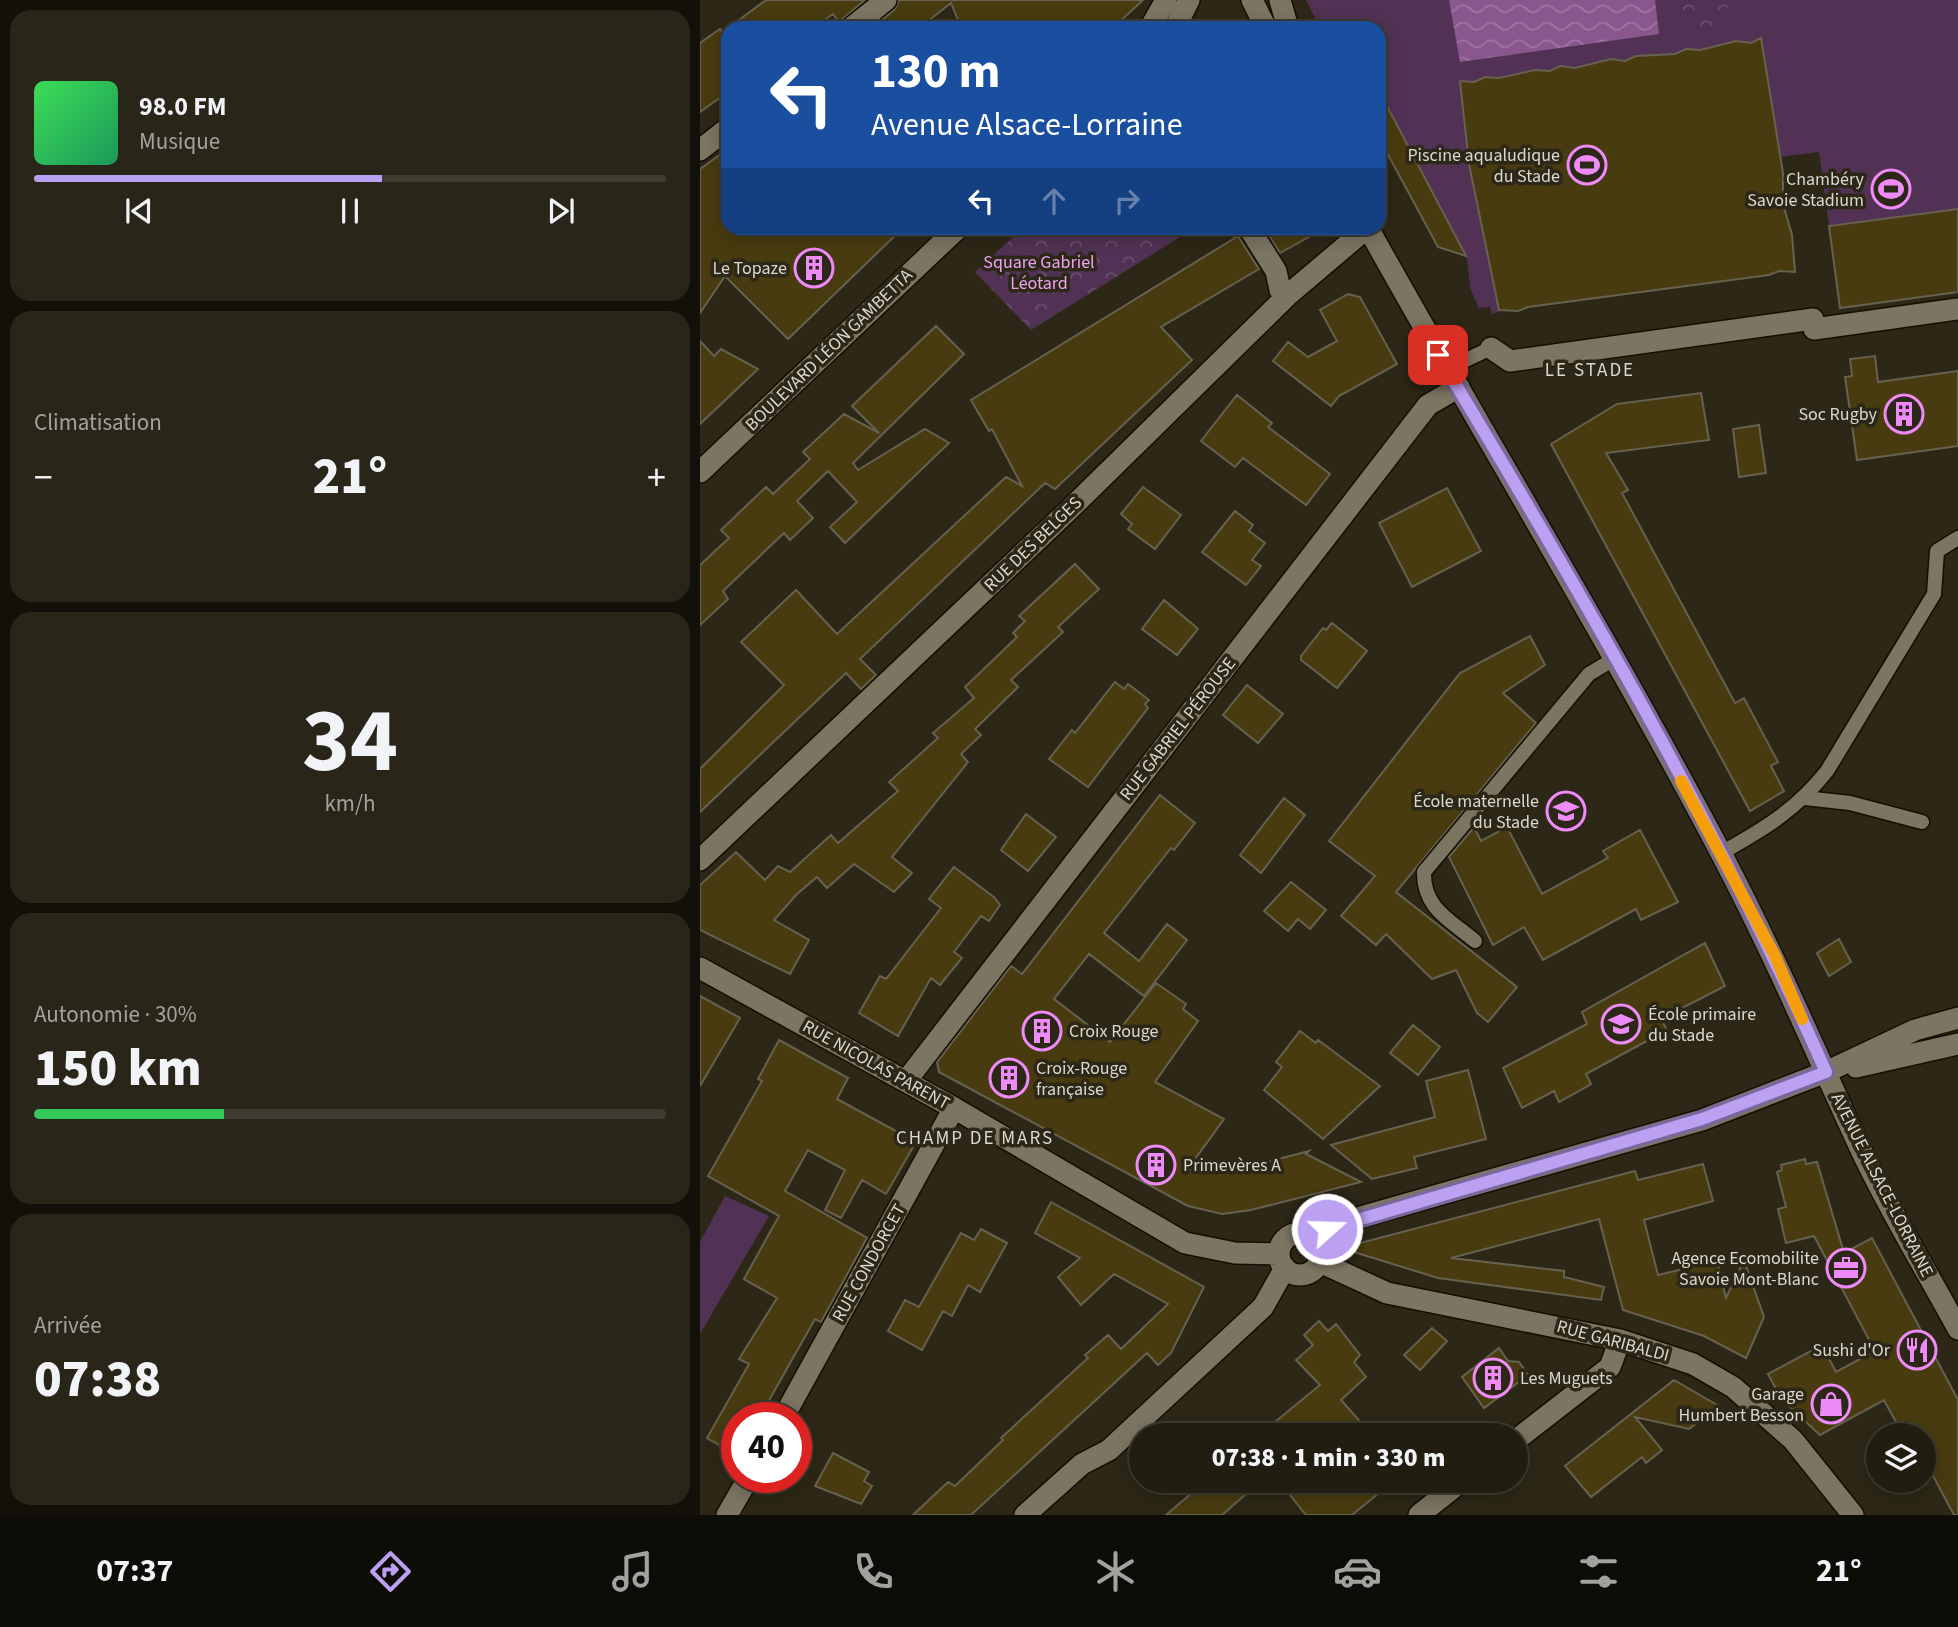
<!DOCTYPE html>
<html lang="fr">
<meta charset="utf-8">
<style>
:root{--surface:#211d10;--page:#292619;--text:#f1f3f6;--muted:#a2a29f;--line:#3e3b30;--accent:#bca0f2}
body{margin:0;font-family:"Source Sans 3",sans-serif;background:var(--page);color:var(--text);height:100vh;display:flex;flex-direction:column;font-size:26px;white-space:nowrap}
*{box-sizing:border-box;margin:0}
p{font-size:23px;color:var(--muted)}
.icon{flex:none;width:38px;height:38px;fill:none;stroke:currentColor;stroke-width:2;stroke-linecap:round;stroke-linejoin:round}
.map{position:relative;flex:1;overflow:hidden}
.side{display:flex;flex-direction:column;gap:10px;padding:10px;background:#121009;width:700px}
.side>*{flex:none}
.top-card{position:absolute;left:21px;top:21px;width:665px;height:214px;border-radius:21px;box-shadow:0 4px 18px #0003,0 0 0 2px var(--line);background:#1a4fa0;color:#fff;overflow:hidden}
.buttons{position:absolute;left:1166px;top:1423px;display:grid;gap:14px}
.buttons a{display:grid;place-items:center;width:70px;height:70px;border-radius:50%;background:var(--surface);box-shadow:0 4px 18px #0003,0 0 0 2px var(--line);font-size:35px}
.speed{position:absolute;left:21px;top:1402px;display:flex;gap:14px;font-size:35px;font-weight:700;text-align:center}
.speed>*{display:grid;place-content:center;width:91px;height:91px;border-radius:50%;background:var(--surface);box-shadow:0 4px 18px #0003,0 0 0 2px var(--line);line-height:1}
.speed .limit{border:10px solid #d22;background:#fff;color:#111}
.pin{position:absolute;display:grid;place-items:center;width:60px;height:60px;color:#fff;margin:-30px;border-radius:14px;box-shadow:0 4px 10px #0006}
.me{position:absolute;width:77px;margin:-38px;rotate:70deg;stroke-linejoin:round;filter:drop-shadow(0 0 5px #0008)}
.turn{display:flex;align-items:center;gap:24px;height:147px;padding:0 35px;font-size:32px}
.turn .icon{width:91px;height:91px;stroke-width:2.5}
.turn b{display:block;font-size:49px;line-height:60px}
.lanes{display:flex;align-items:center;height:66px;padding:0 35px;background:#0003;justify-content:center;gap:35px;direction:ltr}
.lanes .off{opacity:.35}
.big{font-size:52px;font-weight:800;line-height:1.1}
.side .tile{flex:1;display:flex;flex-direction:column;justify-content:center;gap:10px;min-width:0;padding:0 24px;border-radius:21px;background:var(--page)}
.side .dial{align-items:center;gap:0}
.dial b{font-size:91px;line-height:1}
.song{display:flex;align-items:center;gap:21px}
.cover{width:84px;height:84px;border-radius:10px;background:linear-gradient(135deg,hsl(130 70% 55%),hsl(150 70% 35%))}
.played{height:7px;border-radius:4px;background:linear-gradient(90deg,var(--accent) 55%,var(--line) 55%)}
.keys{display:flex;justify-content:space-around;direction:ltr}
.heat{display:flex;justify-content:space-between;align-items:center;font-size:38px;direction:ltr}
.charge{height:10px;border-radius:5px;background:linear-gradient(90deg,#34c759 30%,var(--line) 0)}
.trip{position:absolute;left:429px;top:1423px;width:399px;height:70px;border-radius:35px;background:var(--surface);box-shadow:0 4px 18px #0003,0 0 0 2px var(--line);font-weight:800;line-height:70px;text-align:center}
.menu{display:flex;height:112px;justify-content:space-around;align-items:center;background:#0d0c06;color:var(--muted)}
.menu .icon{width:49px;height:49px}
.menu .current{color:var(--accent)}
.menu b{font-size:32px;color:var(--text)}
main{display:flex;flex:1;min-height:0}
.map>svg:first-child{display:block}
</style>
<main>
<section class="side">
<div class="tile">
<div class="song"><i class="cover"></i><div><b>98.0 FM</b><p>Musique</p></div></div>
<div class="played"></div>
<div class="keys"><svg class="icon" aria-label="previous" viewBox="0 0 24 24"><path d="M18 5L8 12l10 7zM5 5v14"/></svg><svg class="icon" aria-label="pause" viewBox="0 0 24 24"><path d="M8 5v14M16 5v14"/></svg><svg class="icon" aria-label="next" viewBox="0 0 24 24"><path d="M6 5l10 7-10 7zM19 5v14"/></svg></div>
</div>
<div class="tile"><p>Climatisation</p>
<div class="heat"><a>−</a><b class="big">21°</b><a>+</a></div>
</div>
<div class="tile dial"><b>34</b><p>km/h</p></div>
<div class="tile"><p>Autonomie · 30%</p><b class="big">150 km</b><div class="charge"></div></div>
<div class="tile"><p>Arrivée</p><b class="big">07:38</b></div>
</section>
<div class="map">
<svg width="1258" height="1515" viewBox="0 0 1258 1515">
<defs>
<pattern id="park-crowns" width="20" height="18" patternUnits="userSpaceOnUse" patternTransform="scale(1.75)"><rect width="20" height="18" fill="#513254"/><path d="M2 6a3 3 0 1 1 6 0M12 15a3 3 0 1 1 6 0" fill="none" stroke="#694f6b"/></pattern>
<pattern id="water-waves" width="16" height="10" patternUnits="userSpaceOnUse" patternTransform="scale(1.75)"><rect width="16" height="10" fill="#89568e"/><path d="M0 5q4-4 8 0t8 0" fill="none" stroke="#9e75a2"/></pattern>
</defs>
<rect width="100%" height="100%" fill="#2c2716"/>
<!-- green -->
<path fill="#513254" d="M606,0h652v292l-118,16 -21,-156 -40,5 16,115 -16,-1 -10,4 -266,35 -11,4 -2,-7 -11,1 -9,-20 -3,-31 -29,-10 -59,-109v-110h-59z
M25,1196l44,20 -69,118v-92z"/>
<!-- park -->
<path fill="url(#park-crowns)" d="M973,0h65v1l-16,11 -4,14 -7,5h-9l-9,-14 -22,-7z
M323,228h168l2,1 -162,101 -56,-58z"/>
<!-- water -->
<path fill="url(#water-waves)" d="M749,0h206l4,34 -199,28z"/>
<!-- building -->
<path fill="#483b0f" stroke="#67614f" stroke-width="2" d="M66,0h99l-26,22 -6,-8 -20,14h-85z
M199,0h244l-30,28h-152l-10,-25 -32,25h-47l22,-18z
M20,29l8,11v52l-28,20v-69z
M1061,38l22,135v31l9,31 3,37 -16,-1 -10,4 -241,32 -10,4 -19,-1 -30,-146 -9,-83 14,1 11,-5 14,1 36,-8 15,1 10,-5 15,2 36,-9 14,2 11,-5 39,-2 11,-5 14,1 36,-9 15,2z
M679,91l87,165 -28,-9 -59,-109z
M28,149v79h175l-115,111 -63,-63 -25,37v-144z
M1258,209v83l-118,16 -11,-82z
M564,228h61l-45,25z
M538,236l21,33 -98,58 31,33 -137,129 -10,-6 -185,176 16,16 -15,14 -15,-16 -146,139v-43l84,-84 -43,-43 55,-52 41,44 169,-157 16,9 -30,-57 -3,2 -18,-31z
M648,294l12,3 37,67 -58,32 -8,10 -58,-45 15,-19 20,15 29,-16 -17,-31z
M236,326l28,28 -111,109 5,7 67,-41 24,14 -104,100 -15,-16 27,-25 -29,-31 -31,30 16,17 -23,22 -6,-7 -61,58 5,8 -28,26v-60l29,-27 -8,-8 45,-43 7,7 37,-35 -7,-7 41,-38 35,19 -27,-27z
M0,341l14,15 7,-7 37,20 -58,55z
M1175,356l3,26 80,-11v75l-101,14 -12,-83 7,-1 -2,-17z
M1001,393l8,47 -103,13 22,37 -6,3 113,210 9,-5 34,64 -7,4 13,25 -34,20 -199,-367 66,-40z
M537,395l35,28 -4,4 62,47 -24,31 -63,-47 -8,9 -34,-26z
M1059,425l7,48 -27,4 -6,-48z
M443,487l38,28 -26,34 -27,-20 4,-5 -11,-10z
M747,488l34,63 -69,36 -33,-64z
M535,511l18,14 -4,6 16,12 -13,17 9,6 -15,19 -44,-33z
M375,564l24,25 -41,38 5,5 -52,48 7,7 -43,42 6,6 -20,19 7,8 -76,95 20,16 -18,19 -40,-28 -27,24 -10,-11 -20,17 -23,26 35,20 -19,34 -90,-44v-45l36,-33 29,28 13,-14 12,6 41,-37 7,8 60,-52 -9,-9 49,-44 -5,-5 41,-35 -9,-11 52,-50 -4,-4 12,-12 -6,-5z
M464,600l34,29 -21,26 -35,-26z
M632,623l35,28 -30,37 -36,-28v-4l22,-28 3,2z
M830,636l15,29 -42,28 33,30 -140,169 121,95 -29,35 -11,-9 -21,-43 -24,9 -46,-45 -10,11 -35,-29 34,-40 -46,-35 131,-168z
M415,682l9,7 4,-5 21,16 -4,4 3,4 -60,79 -39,-28 23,-29 3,3z
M547,685l36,29 -25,29 -35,-28z
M460,795l35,28 -21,27 -3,-2 -67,85 35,28 28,-37 20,16 -43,56 -55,-42 -35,45 56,43 46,-59 30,21 -3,5 15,12 -43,61 69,37 -36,50 41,3 80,-21 -3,3 55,28 -110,28 -29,4 -34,-8 -249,-134 -2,-10 74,-96 11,8z
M584,798l21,17 -44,58 -21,-18z
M326,814l30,23 -28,34 -27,-21z
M774,827l7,14 26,-14 35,67 66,-36 -5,-7 37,-21 38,72 -37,18 -5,-11 -93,51 -19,-33 -31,18 -44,-88z
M254,867l41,31 5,7 -11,16 -8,-5 -27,36 8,6 -22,27 -9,-7 -33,58 -39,-23 21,-37 6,3 55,-71 -12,-9z
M591,882l35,28 -16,19 -12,-10 -10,12 -24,-20z
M1139,939l12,23 -22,14 -12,-23z
M1005,943l20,43 -64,33 6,11 -81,44 5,10 -32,18 -5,-11 -32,17 -19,-40 84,-44 -5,-12z
M0,996l40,22 -40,68z
M713,1025l27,22 -22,28 -28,-22z
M600,1031l16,12 2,-3 62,46 -57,53 -59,-49 18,-23 -6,-5z
M79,1040l69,38 -11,21 79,43 -30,52 -24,-14 -21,38 -16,-8 20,-40 -37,-20 -23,41 82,47 -46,84 -6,-3 -48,85 7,4 -4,10h-33v37l-30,-17 42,-74 -10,-5 38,-61 -33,-19 35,-63 -71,-40 54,-95 -4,-2z
M768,1070l18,69 -72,18 3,11 -45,11 -41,-34 104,-28 -9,-36z
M1105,1159l1,5 11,-2 27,91 28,-15 86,162v115h-4l-31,-58v-22h-20l-19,-35 -64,35 -38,-35 -14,-26 54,-29 14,27 39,-21 -61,-115 -28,7 -8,-34 8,-2 -9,-35 5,-2 -1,-5z
M1003,1164l10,37 -69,19 14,55 59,-14 9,37 18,-38 20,57 -18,41 -42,-22 -81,-26 -24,-91 -148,39 113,13v6l40,10 -3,13 -163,-22 -97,-30 294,-77 3,9z
M351,1202l153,85 -33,66 -13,12 -11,-12 -176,162h-58l35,-33 7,4 48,-46 -2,-2 87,-80 -3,-3 23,-20 13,14 47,-45 -54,-30 -33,31 -23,-28 22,-19 -45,-25z
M281,1229l26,14 -27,49 -12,-7 -16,31 -9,-5 -21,39 -34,-19 17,-31 14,7 42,-74 13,7z
M619,1321l9,10 8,-7 24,31 -6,7 12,15 -25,23 31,35h-113l61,-50 -24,-25 17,-15 -9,-10z
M732,1328l15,13 -27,29 -16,-15z
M799,1348l9,13 11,1 9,13 -44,33 -22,-31z
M974,1380l45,26 -30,23 -54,-12 27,33 -16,13 -4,-6 -51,40 -26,-31z
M133,1453l36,19 -5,9 8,5 -11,18 -46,-18z
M507,1480h55l-40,35h-56z
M578,1480h117l-43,35h-46z"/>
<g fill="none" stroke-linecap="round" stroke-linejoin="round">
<defs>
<path id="lane" d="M747,369l44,-21
M1105,798l45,5 72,19
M1021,853c43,-24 75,-43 106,-82l107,-177 3,-43 21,-13
M775,941c-25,-21 -52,-33 -51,-69l165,-198 25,-15"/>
<path id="street" d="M151,28l35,-28
M0,150l28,-22
M549,228l27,43 4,19
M791,348l19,13 303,-42 1,10 144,-20
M0,860l369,-350 219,-215 79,-67
M206,1081l522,-676 31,-18
M620,1262l67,31 233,47 73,24 40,23 60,53 60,75
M83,1418l171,-310
M816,1440l94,-73 10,-27
M27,1515l22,-38
M325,1515l57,-51 27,-14 154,-143 22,-39
M719,1515l44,-35"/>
<path id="secondary" d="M552,0l14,28
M580,0l8,28
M450,28l16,-28
M475,28l14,-28
M668,228c117,210 243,416 355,629 51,97 93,196 139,295 29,61 64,118 96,177
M0,472l258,-244
M0,968l254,140 231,135 50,10 44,1
M1156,1067l102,-23
M579 1254a21 21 0 1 1 42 0a21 21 0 1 1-42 0Z
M610,1236l33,-14 359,-102 124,-48 89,-42 43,-12"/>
</defs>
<!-- lane casing -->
<use href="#lane" stroke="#140f02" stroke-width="17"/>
<!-- street casing -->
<use href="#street" stroke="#140f02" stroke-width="24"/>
<!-- secondary casing -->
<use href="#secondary" stroke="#140f02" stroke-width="24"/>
<!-- lane -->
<use href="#lane" stroke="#7b7562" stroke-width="14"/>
<!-- street -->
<use href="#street" stroke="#7b7562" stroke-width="21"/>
<!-- secondary -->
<use href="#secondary" stroke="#7b7562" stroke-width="21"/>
</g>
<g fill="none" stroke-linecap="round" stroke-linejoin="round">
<defs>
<path id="route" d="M627,1229l375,-110 124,-47c-110,-248 -248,-485 -388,-717"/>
</defs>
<!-- route casing -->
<use href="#route" stroke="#7a689d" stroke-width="18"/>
<!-- route -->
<use href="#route" stroke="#bca0f2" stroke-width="12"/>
<!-- slow -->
<path stroke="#f59e0b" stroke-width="12" d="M981,781l94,175 27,63"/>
</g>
<!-- icons -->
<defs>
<symbol id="stadium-ring" viewBox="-11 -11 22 22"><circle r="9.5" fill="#2c2716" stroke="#ee8bf8" stroke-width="1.5"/><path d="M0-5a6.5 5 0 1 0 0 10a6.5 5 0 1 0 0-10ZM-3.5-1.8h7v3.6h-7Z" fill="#ee8bf8"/></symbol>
<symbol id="building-ring" viewBox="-11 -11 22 22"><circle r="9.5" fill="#2c2716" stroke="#ee8bf8" stroke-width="1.5"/><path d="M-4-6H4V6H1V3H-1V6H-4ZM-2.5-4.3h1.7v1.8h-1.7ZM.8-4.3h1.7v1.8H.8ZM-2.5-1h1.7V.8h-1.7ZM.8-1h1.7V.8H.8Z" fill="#ee8bf8"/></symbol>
<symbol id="school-ring" viewBox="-11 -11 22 22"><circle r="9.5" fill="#2c2716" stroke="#ee8bf8" stroke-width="1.5"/><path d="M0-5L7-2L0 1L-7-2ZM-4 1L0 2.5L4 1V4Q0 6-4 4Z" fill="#ee8bf8"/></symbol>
<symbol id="office-ring" viewBox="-11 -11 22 22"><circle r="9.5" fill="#2c2716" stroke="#ee8bf8" stroke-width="1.5"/><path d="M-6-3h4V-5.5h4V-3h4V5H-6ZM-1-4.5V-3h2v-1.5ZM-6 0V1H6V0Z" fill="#ee8bf8"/></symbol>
<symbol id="restaurant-ring" viewBox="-11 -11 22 22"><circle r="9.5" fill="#2c2716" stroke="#ee8bf8" stroke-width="1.5"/><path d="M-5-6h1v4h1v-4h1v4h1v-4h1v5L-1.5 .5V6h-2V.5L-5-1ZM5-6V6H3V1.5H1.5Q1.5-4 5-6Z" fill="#ee8bf8"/></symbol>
<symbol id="shop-ring" viewBox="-11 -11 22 22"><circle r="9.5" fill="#2c2716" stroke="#ee8bf8" stroke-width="1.5"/><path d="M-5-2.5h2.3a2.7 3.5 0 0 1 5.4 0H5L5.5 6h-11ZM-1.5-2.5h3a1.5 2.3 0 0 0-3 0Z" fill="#ee8bf8"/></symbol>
</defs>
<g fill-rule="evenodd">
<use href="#stadium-ring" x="865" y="143" width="44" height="44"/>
<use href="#stadium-ring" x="1169" y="167" width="44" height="44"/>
<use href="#building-ring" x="92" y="246" width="44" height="44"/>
<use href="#building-ring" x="1182" y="392" width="44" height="44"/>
<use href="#school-ring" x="844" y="789" width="44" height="44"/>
<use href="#school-ring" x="899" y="1002" width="44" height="44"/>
<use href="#building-ring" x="320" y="1009" width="44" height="44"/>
<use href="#building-ring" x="287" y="1056" width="44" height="44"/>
<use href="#building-ring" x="434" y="1143" width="44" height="44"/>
<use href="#office-ring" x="1124" y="1246" width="44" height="44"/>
<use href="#restaurant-ring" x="1195" y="1328" width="44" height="44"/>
<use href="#building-ring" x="771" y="1356" width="44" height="44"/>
<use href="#shop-ring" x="1109" y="1382" width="44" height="44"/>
</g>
<g text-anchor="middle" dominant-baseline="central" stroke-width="7" stroke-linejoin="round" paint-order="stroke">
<!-- poi labels -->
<g font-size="18" fill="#dbd8ce" stroke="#2c2716" text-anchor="end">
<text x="860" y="155">Piscine aqualudique<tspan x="860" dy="21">du Stade</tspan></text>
<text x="1164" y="179">Chambéry<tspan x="1164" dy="21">Savoie Stadium</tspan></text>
<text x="87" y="268">Le Topaze</text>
<text x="1177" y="414">Soc Rugby</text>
<text x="839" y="801">École maternelle<tspan x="839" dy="21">du Stade</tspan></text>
<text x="948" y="1014" text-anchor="start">École primaire<tspan x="948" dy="21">du Stade</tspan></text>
<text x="369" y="1031" text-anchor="start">Croix Rouge</text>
<text x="336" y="1068" text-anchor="start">Croix-Rouge<tspan x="336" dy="21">française</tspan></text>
<text x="483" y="1165" text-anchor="start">Primevères A</text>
<text x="1119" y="1258">Agence Ecomobilite<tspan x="1119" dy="21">Savoie Mont-Blanc</tspan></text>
<text x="1190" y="1350">Sushi d'Or</text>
<text x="820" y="1378" text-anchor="start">Les Muguets</text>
<text x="1104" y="1394">Garage<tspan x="1104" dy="21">Humbert Besson</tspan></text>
</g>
<!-- park labels -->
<g font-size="18" fill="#eda3f3" stroke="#2c2716">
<text x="339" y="262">Square Gabriel<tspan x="339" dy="21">Léotard</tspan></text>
</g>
<!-- street labels -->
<g font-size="18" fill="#dbd8ce" stroke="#2c2716">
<text transform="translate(129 350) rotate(-44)">BOULEVARD LÉON GAMBETTA</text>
<text transform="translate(333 544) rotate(-44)">RUE DES BELGES</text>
<text transform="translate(478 729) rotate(-52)">RUE GABRIEL PÉROUSE</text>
<text transform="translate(176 1065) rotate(29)">RUE NICOLAS PARENT</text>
<text transform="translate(1182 1185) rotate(63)">AVENUE ALSACE-LORRAINE</text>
<text transform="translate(169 1263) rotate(-61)">RUE CONDORCET</text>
<text transform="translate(913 1341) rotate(15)">RUE GARIBALDI</text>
</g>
<!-- neighbourhood labels -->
<g font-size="19" letter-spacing="2" fill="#dbd8ce" stroke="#2c2716">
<text x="890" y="370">LE STADE</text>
<text x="275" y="1138">CHAMP DE MARS</text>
</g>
</g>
</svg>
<div class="buttons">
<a><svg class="icon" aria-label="layers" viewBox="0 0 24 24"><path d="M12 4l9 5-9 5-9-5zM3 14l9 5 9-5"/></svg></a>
</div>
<div class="speed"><div class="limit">40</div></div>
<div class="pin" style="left:738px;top:355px;background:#d93025"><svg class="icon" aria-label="arrive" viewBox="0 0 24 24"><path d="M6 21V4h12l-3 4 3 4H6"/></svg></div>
<svg class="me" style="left:627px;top:1229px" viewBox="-20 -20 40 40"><circle r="17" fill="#bca0f2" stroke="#fff" stroke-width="3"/><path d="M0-11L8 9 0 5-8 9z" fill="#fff"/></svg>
<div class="trip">07:38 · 1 min · 330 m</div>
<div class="top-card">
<div class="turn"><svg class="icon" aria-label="left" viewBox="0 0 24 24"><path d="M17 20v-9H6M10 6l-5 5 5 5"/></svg><div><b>130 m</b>Avenue Alsace-Lorraine</div></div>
<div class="lanes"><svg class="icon" aria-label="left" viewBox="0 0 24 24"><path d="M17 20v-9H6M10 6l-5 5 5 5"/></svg><svg class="icon off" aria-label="ahead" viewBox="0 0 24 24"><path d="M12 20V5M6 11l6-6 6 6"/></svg><svg class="icon off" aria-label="right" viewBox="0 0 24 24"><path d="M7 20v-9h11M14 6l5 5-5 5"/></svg></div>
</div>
</div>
</main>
<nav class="menu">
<b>07:37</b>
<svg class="icon current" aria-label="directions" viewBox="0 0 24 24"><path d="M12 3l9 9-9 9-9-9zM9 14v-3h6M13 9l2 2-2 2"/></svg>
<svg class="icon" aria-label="music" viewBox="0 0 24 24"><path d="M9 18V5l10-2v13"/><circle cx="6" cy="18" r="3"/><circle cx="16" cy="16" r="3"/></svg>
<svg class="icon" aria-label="phone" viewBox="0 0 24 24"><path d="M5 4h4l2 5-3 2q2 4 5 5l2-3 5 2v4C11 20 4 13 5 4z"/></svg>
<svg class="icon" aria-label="climate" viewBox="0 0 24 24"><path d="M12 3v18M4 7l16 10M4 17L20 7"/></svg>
<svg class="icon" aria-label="car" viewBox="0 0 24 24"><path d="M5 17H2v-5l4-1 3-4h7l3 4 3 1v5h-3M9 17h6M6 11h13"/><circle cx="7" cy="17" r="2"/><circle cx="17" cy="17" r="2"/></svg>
<svg class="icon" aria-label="filters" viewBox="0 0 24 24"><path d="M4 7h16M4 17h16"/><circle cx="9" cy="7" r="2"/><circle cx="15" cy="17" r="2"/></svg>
<b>21°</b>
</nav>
